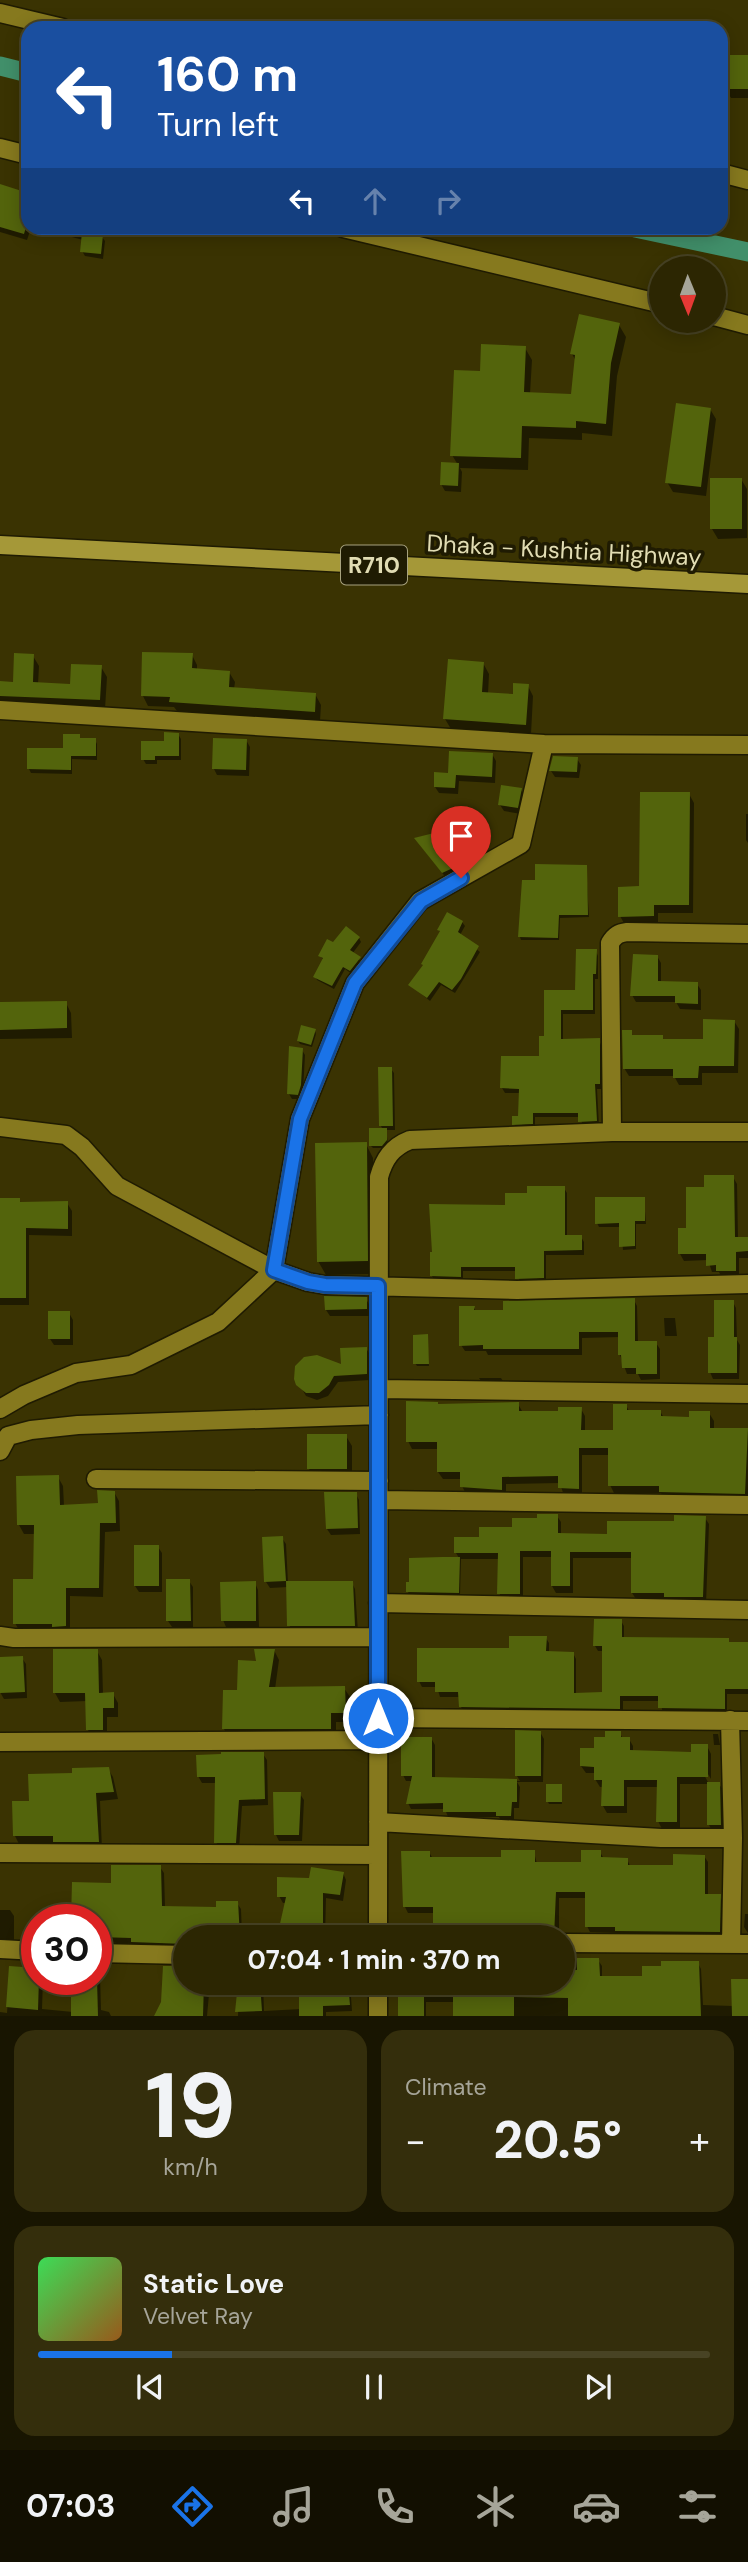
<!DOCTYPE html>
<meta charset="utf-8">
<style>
:root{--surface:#2c2602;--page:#342e0c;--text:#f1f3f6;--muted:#a6a599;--line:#484324;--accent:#1a73e8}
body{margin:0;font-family:"DM Sans",sans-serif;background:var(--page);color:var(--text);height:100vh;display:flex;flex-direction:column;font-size:26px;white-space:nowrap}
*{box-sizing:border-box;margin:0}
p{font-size:23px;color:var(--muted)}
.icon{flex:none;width:38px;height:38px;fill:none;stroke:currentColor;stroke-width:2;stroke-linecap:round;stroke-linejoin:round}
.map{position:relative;height:2016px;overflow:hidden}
.panel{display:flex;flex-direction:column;gap:14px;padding:14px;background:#181501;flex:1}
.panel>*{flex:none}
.top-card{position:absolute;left:21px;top:21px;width:707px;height:214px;border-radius:21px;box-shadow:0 4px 18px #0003,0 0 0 2px var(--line);background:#1a4fa0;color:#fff;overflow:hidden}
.needle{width:46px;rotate:179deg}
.tools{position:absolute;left:649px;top:256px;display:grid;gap:14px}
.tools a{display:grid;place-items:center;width:77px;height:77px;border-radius:50%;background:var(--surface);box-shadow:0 4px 18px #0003,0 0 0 2px var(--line);font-size:35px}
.speed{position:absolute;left:21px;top:1904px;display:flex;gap:14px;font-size:35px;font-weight:700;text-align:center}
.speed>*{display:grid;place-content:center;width:91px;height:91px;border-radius:50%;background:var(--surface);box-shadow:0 4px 18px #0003,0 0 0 2px var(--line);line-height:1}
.speed .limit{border:10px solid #d22;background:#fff;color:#111}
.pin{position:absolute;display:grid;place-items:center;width:60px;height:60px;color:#fff;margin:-72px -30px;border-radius:50% 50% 50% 0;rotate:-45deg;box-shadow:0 0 7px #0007}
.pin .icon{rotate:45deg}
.me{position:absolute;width:77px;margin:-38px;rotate:0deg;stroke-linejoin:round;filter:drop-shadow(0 0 5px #0008)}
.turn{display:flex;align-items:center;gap:24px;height:147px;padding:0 21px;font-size:32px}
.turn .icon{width:91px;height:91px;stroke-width:2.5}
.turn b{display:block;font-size:49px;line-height:60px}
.lanes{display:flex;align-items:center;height:66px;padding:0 21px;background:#0003;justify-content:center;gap:35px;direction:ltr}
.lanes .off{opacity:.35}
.big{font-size:52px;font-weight:700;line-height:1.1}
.panel .widget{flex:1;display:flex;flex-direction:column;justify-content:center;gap:10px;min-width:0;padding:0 24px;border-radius:21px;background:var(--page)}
.panel .dial{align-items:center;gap:0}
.dial b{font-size:91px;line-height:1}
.song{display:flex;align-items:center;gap:21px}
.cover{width:84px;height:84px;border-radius:10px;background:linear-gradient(135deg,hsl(130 70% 55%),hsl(30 70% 35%))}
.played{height:7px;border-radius:4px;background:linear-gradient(90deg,var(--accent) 20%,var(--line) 20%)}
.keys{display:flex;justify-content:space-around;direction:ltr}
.heat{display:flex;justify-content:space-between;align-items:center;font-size:38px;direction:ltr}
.panel .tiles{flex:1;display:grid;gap:14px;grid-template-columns:1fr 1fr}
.widget:last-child{grid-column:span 2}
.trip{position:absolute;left:173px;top:1925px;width:402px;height:70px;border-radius:35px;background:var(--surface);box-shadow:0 4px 18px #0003,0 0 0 2px var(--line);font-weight:700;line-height:70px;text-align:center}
.menu{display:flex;height:112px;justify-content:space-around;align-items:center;background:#120f01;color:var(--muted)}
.menu .icon{width:49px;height:49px}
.menu .on{color:var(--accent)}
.menu b{font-size:32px;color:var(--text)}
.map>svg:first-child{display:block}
</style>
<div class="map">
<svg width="748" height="2016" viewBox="0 0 748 2016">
<rect width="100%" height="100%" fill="#3a3302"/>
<!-- shadow -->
<path fill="#0007" d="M748,56v42h-17l-6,-10z
M28,194v34h3l-4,12 -27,-8v-33z
M58,228h29l-2,6 17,3 3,4 -2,18 -18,-3 -3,-5 1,-11 -22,-6z
M619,325l7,12 -9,39 -5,60 -30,-3v7l-53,-2 -1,32 -68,-2 2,4 -1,20 -16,-1 -4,-7 17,-19 -6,-10 29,-82 44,-25 7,12 -2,34 42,2 4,-35 -4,-7z
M710,409l6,10 -10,77 -33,-4 -6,-10z
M741,479l6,10v49l-29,1 -6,-10z
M192,655l5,10v5l32,2 6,10 -1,7 81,5 6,11 -1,16 -143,-10 -3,-4 -26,-1 -5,-10z
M33,656l6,10 -1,18 33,1 30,-18 6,10 -2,32 -105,-4v-22h14z
M483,663l6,11 -1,20 26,2 14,-10 5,10 -2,38 -80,-5 -6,-10z
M178,734l3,5v21h-24v4h-11l-3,-5z
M79,736l2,4h14l2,4v16l-25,-1v15l-41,-1 -2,-4 36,-20z
M246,740l4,7 -1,29 -32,-1 -3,-6z
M492,754l4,7 -1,22 -36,-2 -1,13 -19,-1 -4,-6 15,-12z
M554,758l23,1 4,6 -2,13 -24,-1 -4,-6z
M521,790l4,6 -4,18 -17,-3 -4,-6z
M689,794l5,9 -1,110h-35v11l-33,1 -5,-9 21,-28z
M746,814h2v29l-2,-3z
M437,834l24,31 3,6 -17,8 -27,-34z
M586,867l3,50 -29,1 -1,22h-38l-1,-3 17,-55z
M462,922l3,4 -5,9 20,17 -25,41 -14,-8 -11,16 -19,-16 13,-19 17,-33 -2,-3z
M359,938l2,4 -9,12 10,8 -10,12 -7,-5 -11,20 -17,-9 -2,-4 9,-16 -4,-4 14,-11z
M596,951l2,5v23h-3v35h-32v26h36l2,5 1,44h-5l2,37h-16l-3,-9h-45v11l-18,1 -3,-5 5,-6 1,-25h-15l-3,-5 39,-30 4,-21v-45h32z
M657,956l4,7v20l36,1 4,6v20l-21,-1 -4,-7h-40l-4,-7z
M66,1003l5,10 1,25 -72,1v-35z
M734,1021l5,8 -1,44h-36v12h-23l-5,-9h-45l-5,-8 7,-36 2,5h29l2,3 41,1z
M315,1031l1,3 -4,13 -12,-3 -2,-3z
M302,1050l3,5 -2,36 -3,8h-8l-3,-5z
M391,1069l3,4 1,57h-9l2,14 -4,4h-11l-2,-2 12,-16 -2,-4z
M366,1144l7,14 1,116 -48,1 -8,-14z
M733,1177l4,7 1,55 10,1v18h-9v19l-17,1 -3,-6h-7l-4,-12 -24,1 -4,-7 26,-65z
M564,1188l3,5v43l14,1 3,5v13h-38v28h-26l-3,-12h-54v11l-28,-1 -3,-5 74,-69 23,-12z
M0,1199l19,1 2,3h46l5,8v25l-43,-1v70h-29z
M644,1199l2,25h-10v25l-13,1 -2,-23h-22l-2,-4z
M366,1299l4,7v10h-40l-4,-6z
M634,1300l3,6 1,37h18l4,6v30l-19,1 -3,-6h-11l-7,-19v-18l-38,1v17h-94l-2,-4h-21l-4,-6 13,-38 2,5z
M733,1302l3,6 1,32 3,5 -1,34h-26l-3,-7 6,-33z
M69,1313l4,7v25h-19l-4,-6z
M664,1318h11l2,18h-12z
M427,1336l2,30h-12l-2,-3z
M366,1348l4,7v25l-32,2 -10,14 -11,4 -11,-4 -10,-18 46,-12z
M479,1378h22l2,3h-22z
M518,1404l4,7 38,2 21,-4 4,7v15l29,1 12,-27 3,6h31l4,7h27l18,-5 5,8v9h33l1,2v69l-83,-2 -4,-6h-47l-4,-8v-30h-28v41h-18l-4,-13 -54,1v13l-40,-3 -4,-8v-7h-19l-5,-7v-23h-26l-4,-8 30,-35z
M346,1436l6,10v33h-37l-6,-10z
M58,1477l5,9 1,20 36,-1 14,-13 5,9 1,30 -15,1 -2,65 -33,-1v39l-50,-3 -5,-9 19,-42 1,-47h-11l-5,-9z
M356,1494l3,6 1,34 -29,1 -4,-6z
M557,1516l4,6v13h47l97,-17 4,6 -3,80 -37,-1 -2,-4h-31l-4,-6 1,-35h-60v35h-17l-4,-7v-29h-29v44l-20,-1 -4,-7v-34h-38l-1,36 -51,-1 -1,-2 51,-34 -3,-5 25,-14z
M282,1538l4,6 2,39h64l3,6 3,43h-65l-4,-7 -1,-38 -18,1 -4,-6z
M158,1547l4,6v39h-23l-4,-6z
M189,1581l4,6v40h-21l-4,-6z
M255,1583l3,7 1,37h-33l-3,-7z
M621,1621l3,5v13l104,1 2,4h18v50h-21v20l-64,-1 -3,-12h-37v12l-159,-1 -3,-5 -1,-10h-20l-3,-10h-15l-3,-6 127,-43 3,5v10h24l3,6v36l28,-1v-43h-6l-3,-5z
M274,1650l5,10 -4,29 69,-1 6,9v25h-14v16h-107l-5,-9 15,-37 19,-29z
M97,1651l5,9 1,34h10l5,9v14h-11v22h-14l-5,-9 -1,-29 -27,1 -5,-9z
M0,1658h22l4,6 1,34 -23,1 -4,-7z
M540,1732l4,7 -1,43h-26l3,5 -1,21h-5v14h-12l-3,-5h-51l-3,-8h-34l-3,-6 4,-22h-6l-3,-6 28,-37 4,7v34l85,2 -3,-5z
M620,1733l3,6h6l4,7v6l59,2 15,-8 4,8v25l-6,-10 -3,2 7,13h10l4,6 1,41h-12l-3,-6v-41h-29v45h-18l-4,-8v-34h-31v26h-20l-4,-7v-19h-3l-5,-8v-6h-9l-5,-7 26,-27z
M713,1734h5l2,11h-6z
M263,1754l4,6 1,45 -26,1 -3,43h-19l-4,-7 1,-59h-15l-4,-7z
M108,1769l5,8 5,22 -18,2 2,49 -43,-1 -3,-6 -37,1 -4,-8 16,-34 43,-27z
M561,1786l1,18h-13l-1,-2z
M300,1794l4,6 -2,41h-23l-3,-6z
M429,1852l4,7h70l31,-7 3,12h46l17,-12 4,7h23l3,7 45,1 29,-11 4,6v34h12l3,6 -1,36 -102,-1 -2,-4 -28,-1 -3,-6v-28h-28v39h-30v-8h-29v8h-62l-4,-5 1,-19h-27l-3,-6z
M160,1867l4,6 1,34 53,2 19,-6 4,6 1,28 -50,-2v2h-6v13l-50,-2 -2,-4 -32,-2 -3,-10h-3v-12l16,-35z
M343,1873l3,7 -3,21 -17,-3 -1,39h-47l8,-34h-3l-4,-7 32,-16z
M0,1910h10l4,6v28l-14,1z
M745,1914h3v19l-4,-6z
M564,1960h34l4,6v12h42l18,-11 36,-4 3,6 2,36 30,1 15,-25v35h-293v-14h-29v14h-27l1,-33h164z
M10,1968l27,11h6l-1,30 31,3 23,-33v-9l4,6 1,34 8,2 2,4h-111v-4l7,1z
M186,1983h24l-3,33h-51z
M239,1983h24l1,28 37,-2v-26h49l2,28 -26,1v4h-88z"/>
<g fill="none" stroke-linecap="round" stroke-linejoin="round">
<!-- canal -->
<path stroke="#418f6a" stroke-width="19" d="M0,66l28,7
M635,228l113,24"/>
</g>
<!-- building -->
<path fill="#53640c" d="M723,55h25v34h-25z
M0,184l28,9v27l-4,14 -24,-7z
M82,232l21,3 -2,19 -21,-2z
M579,314l41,9 -9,40 -5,61 -30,-3v7l-54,-2 -1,32 -71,-2 4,-86 26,1 1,-27 45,2 -2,46 47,2 4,-39 -5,-1z
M676,403l35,5 -10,79 -36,-4z
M441,462l18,1 -1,23 -18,-1z
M710,478h32v51h-32z
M142,652l51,1 -1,15 38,3 -1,16 87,6 -1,19 -146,-10 1,-5 -29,-1z
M14,653l20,1 -1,28 37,2 1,-20 31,1 -2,35 -100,-4v-15l13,1z
M448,659l36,3 -2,30 31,2v-11l16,1 -3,41 -83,-6z
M164,732l15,1v23h-24v4h-14v-19h23z
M63,734h17v4h16v18h-25v14l-44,-1v-21h36z
M213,738l34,1 -1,31 -34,-1z
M449,751l44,2 -1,24 -36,-2 -1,13 -21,-1v-15l14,1z
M553,756l25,1 -1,15 -28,-1z
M501,785l21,3 -4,20 -20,-3z
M640,792h50l-1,113h-35v11l-36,1v-30l21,-1z
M438,832l24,32 -20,9 -28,-35z
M535,864l52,1 1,50h-29l-1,23 -40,-1 4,-57h13z
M447,912l16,9 -5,11 21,14 -18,33 -9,11 -13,-8 -12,16 -19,-13 15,-20 -2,-1 19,-33 -3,-1z
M346,926l14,11 -10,13 11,7 -11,14 -7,-4 -11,19 -19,-9 10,-19 -5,-2 9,-17 6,3z
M576,949h21l-1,25h-3v36h-32v29l39,-1v46h-5l2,37 -19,1v-9h-45v11l-21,1v-9h6l1,-27 -19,-1 1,-32h38v-20h5v-46h31z
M633,954l25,1v26l40,1v22l-23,-1v-7h-45z
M67,1001v27l-67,2v-28z
M703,1019l32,1 -1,46h-35l-1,12h-25v-9h-50l-1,-39h10v5h31v4h40z
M301,1025l15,4 -5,16 -14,-4z
M289,1046l14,2 -2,37 -3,10 -11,-1z
M378,1067h14l1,59h-14z
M369,1128h18v12l-5,6h-13z
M367,1142l1,119 -51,1 -2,-119z
M704,1175h30l1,62h13v14l-12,1v19h-20v-6l-10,1v-12h-28v-26h8v-41h18z
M527,1186h38v49h17v15l-38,1v27l-29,1v-12h-54v10l-31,-1v-24h2l-3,-48 76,1v-12h22z
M595,1197h50v24h-10v25l-16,1v-24l-24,1z
M0,1198h20v4l48,-1v28l-42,-1v70h-26z
M324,1296l43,1v12l-42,1z
M635,1298v43h22v33h-21v-6h-14l-1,-13h-3v-23h-39v17h-96v-4l-24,1v-40h16l-1,4h29v-9z
M714,1300h20v37h3v36h-29v-36h6z
M48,1311h22v28h-22z
M428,1334l1,30h-16v-29z
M367,1347v27l-33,2 -5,9 -10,8h-13l-10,-8 -2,-6 1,-13 9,-9 13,-2 24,9 -1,-16z
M406,1401l32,1v2l81,-2v9h39v-4h24l-1,23h32v-26h14v6h34v6l28,1v-6h21v17h38l-3,66 -86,-2v-6h-51v-38h-29v41l-21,-1v-12l-56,1v13l-42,-3v-15h-23v-30h-31z
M307,1434h40v35h-40z
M59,1475l1,30 38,-2 -1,-13 18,1 1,32h-16l-1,65h-33v38l-14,1v-3h-39v-45h20l1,-54h-17l-1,-49z
M324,1492h33l1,36 -32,1z
M537,1514h21v19l49,1v-13h67v-6l32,1 -3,81h-39v-4h-33v-41h-61v34h-19v-35h-31v43h-23l1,-41h-44v-16h25v-10h33v-9h25z
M283,1536l3,45 -22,1 -2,-45z
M134,1545h25v41h-25z
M442,1557h18l-1,36 -53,-1v-10h3v-24z
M166,1579h24l1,42h-25z
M256,1581v40h-35l-1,-39z
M286,1581h67l2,45h-68z
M594,1619h28v18l107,1v4h19v47h-23v20l-67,-1v-12h-38v13l-161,-2 -1,-15h-23v-10h-18v-34h92v-12h38l-1,15 28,1v41l28,-1v-46h-9z
M53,1649h45l1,44 15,-1v16h-11v22h-17l-1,-37h-32z
M254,1649h21l-6,38 76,-1 1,27h-15v16h-109l1,-39h14l1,-30 18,1z
M23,1656l2,36 -25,1v-36z
M515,1730l26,1v45h-26z
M605,1731h16v6h9v13l61,2v-8h17v33h-31v45h-21l1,-42h-33v26h-23l1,-26h-8v-13l-14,-1v-18h14v-11h11z
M401,1737h31v40l85,2v23h-5l-1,14h-15v-4h-53v-9l-37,1 6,-28h-11z
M221,1752h43l1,47 -26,1 -3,43h-22l1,-66h-18l-1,-22 25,-1z
M109,1767l5,25 -18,1 3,49h-46v-6h-40l-1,-35h17l-1,-27 44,-1v-5z
M707,1782h13l1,43h-14z
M546,1784h16v18h-16z
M273,1792h28l-2,43h-25z
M501,1850h34v12h46v-12h20v7l27,1v7h45v-11l32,1v39h16l-1,38 -105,-1v-4h-30v-35h-29l-2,45h-18v-14h-45v11l-58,-2v-25h-30l-2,-56h29v6h71z
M111,1865h50l1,41 54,1v-6h22l2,36h-24v-6l-27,-2v8h-3v7l-55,-2v-4l-34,-1 1,-17h-27l1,-38 39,1z
M311,1867l33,5 -4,23 -17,-2v44h-46l9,-40h-9v-20l32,1z
M577,1958h22l1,18h42v-10h19v-5h38l2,55h-133v-18l-54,-1v19h-61v-19l-29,-1v20h-26v-33h166v-14l13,1z
M9,1966l28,2v11h2l-1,31 -32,-3z
M163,1966h23v17h18l-1,33h-49l7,-14z
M71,1979h26l1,37h-27z
M731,1979h17v37h-16z
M238,1983h22l2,28 -27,1z
M299,1983h49l2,22 -27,1v10h-24z"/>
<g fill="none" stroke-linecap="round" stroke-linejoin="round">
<defs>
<path id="street" d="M0,13l63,15
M0,148l28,7
M721,173l27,7
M343,228l319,76
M714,316l34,9
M0,710l544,34 204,1
M0,1127l66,8 16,12 35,39 157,84 34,12 17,3 192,5 231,-6
M612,1132l-2,-189c5,-8 9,-10 17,-11l121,2
M379,1389l369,5
M0,1409l24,-14 52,-22 55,-8 87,-43 56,-52 26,-151 55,-136 65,-82 101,-57 23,-100
M0,1451l8,-15 23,-6 47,-5 301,-10
M96,1479l283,2
M379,1500l369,5
M378,1603l370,7
M0,1636l14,2 364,-1
M378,1718l370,3
M730,1720l3,118 -2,106
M0,1742l378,-2
M378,1822l283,16h72
M0,1853l378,2
M378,1937l1,-760c5,-18 13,-30 31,-37l202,-8h136
M564,1943l184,1
M0,1949l37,2
M96,1953l90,2
M378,2016v-33"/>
<path id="primary" d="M0,545l748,39"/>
</defs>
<!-- street casing -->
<use href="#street" stroke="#1f1b02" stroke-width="21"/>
<!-- primary casing -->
<use href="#primary" stroke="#1f1b02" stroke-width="21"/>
<!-- street -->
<use href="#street" stroke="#86791e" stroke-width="18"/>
<!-- primary -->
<use href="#primary" stroke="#a59838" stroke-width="18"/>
</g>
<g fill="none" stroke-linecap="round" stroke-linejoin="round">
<defs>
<path id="route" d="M378,1718v-432l-53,-1 -17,-3 -34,-12 26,-151 55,-136 66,-82 40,-23"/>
</defs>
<!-- route casing -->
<use href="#route" stroke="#114b97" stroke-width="18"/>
<!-- route -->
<use href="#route" stroke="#1a73e8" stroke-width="12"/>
</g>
<g text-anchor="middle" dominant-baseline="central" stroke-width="7" stroke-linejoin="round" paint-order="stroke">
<!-- shield labels -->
<rect fill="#1f1b02" stroke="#a7a27e" stroke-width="2" x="341" y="545.5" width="66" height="39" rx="5"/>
<g font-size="23" font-weight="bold" fill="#e1dcb3">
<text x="374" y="565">R710</text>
</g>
<!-- street labels -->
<g font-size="24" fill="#e1dcb3" stroke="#1f1b02">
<text transform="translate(564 550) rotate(3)">Dhaka - Kushtia Highway</text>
</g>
</g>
</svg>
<div class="tools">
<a><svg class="needle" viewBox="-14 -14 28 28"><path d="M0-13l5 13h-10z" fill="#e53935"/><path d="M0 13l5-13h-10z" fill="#a6a599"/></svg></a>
</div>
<div class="speed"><div class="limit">30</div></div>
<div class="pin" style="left:461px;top:878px;background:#d93025"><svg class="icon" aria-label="arrive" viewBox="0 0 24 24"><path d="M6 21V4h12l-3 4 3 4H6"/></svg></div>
<svg class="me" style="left:378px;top:1718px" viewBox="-20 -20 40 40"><circle r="17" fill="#1a73e8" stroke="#fff" stroke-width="3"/><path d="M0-11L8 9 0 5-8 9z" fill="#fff"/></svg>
<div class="trip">07:04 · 1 min · 370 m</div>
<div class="top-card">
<div class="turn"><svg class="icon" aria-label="left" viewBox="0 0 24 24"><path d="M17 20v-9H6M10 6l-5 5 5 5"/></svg><div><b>160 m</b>Turn left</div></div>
<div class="lanes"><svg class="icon" aria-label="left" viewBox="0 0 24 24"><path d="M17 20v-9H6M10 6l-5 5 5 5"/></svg><svg class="icon off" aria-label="ahead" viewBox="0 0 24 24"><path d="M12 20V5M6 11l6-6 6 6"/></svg><svg class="icon off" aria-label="right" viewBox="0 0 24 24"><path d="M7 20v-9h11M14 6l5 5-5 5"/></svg></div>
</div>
</div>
<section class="panel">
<div class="tiles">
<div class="widget dial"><b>19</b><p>km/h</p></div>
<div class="widget"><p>Climate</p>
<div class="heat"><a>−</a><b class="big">20.5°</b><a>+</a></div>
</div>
<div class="widget">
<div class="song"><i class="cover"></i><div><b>Static Love</b><p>Velvet Ray</p></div></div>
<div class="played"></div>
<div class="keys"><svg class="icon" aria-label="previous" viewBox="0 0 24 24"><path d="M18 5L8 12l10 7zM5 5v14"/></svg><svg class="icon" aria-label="pause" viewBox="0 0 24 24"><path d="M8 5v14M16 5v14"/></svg><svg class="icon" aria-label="next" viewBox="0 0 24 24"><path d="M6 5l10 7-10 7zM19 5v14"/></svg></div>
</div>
</div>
</section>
<nav class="menu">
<b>07:03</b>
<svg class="icon on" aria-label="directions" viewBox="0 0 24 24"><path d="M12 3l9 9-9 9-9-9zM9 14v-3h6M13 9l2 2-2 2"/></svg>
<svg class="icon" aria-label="music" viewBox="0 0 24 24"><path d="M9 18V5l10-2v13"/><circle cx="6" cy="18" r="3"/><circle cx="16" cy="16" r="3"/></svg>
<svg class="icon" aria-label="phone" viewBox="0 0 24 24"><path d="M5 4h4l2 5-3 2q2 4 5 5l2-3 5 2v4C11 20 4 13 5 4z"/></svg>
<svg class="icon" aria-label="climate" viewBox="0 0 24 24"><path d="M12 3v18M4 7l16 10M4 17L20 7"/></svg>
<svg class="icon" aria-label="car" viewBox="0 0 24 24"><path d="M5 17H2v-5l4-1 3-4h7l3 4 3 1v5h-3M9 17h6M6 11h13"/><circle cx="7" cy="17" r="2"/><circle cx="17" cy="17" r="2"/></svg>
<svg class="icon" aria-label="filters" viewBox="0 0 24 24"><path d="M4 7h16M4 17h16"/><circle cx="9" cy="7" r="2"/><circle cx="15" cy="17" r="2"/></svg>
</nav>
